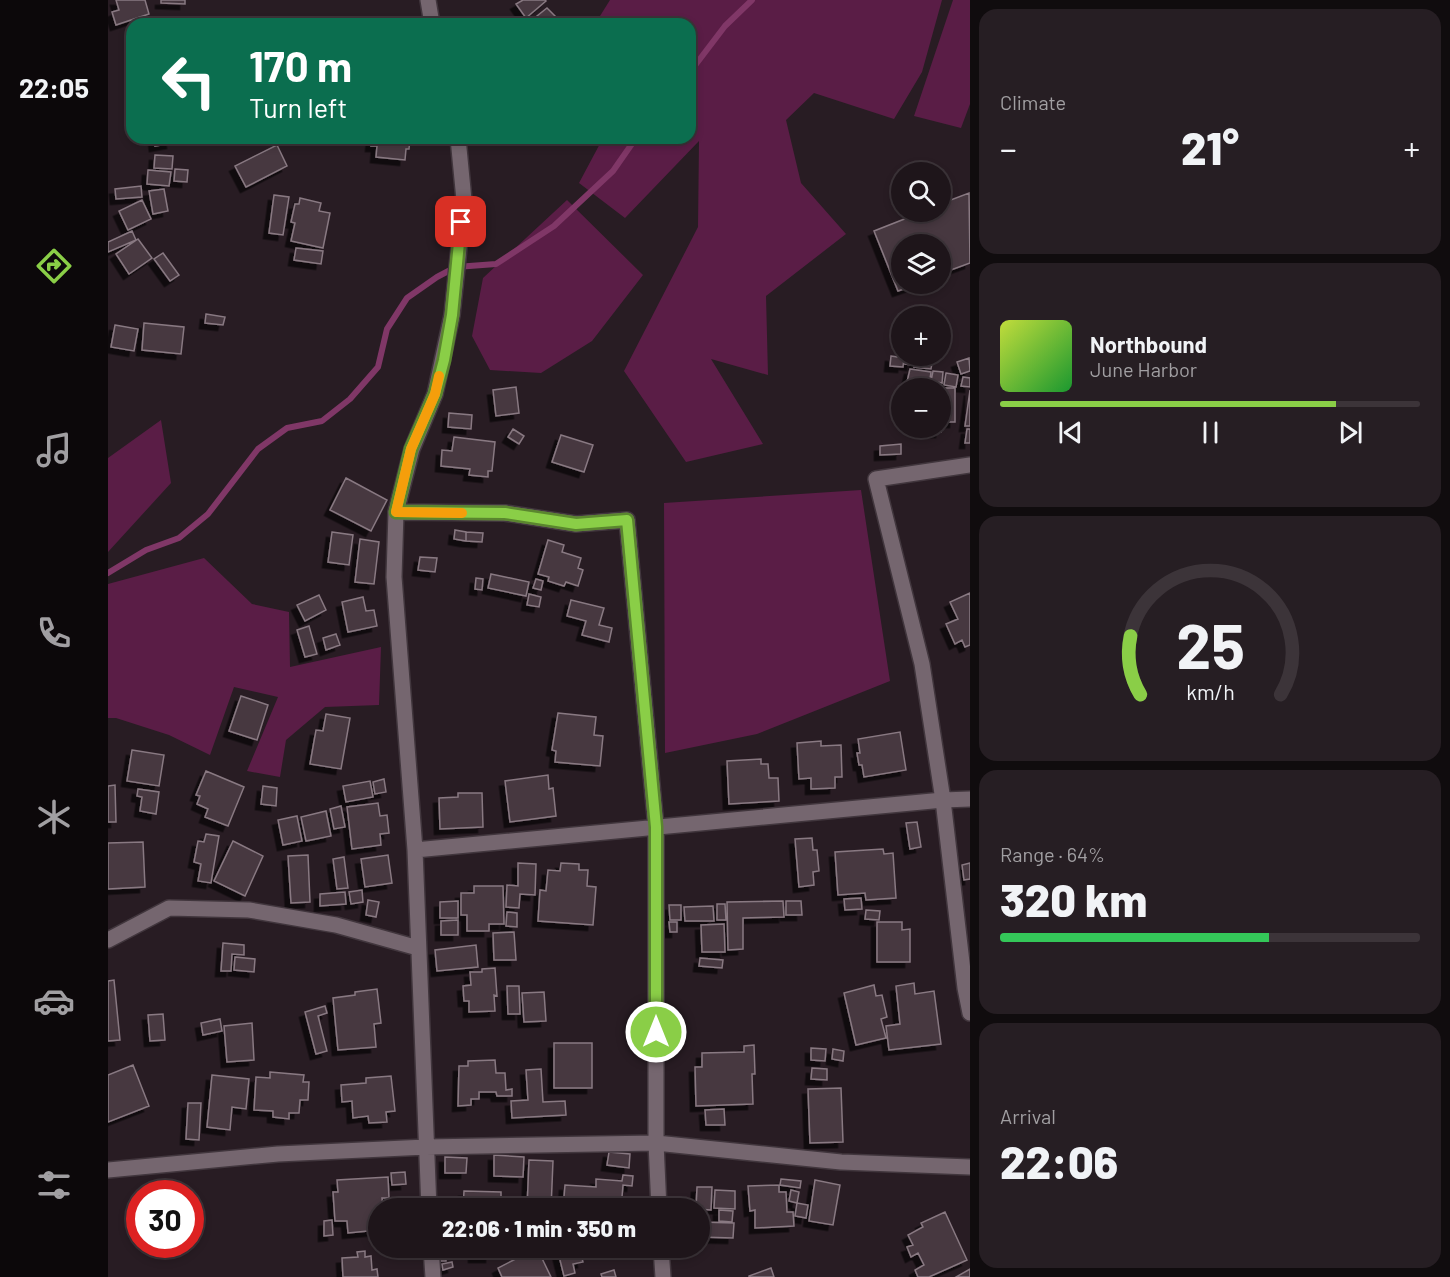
<!DOCTYPE html>
<meta charset="utf-8">
<style>
:root{--surface:#1e151a;--page:#261e23;--text:#f1f3f6;--muted:#a19fa2;--line:#3c3439;--accent:#8ace47}
body{margin:0;font-family:Barlow,sans-serif;background:var(--page);color:var(--text);height:100vh;display:flex;flex-direction:column;font-size:22px;white-space:nowrap}
*{box-sizing:border-box;margin:0}
p{font-size:20px;color:var(--muted)}
.icon{flex:none;width:33px;height:33px;fill:none;stroke:currentColor;stroke-width:2;stroke-linecap:round;stroke-linejoin:round}
.map{position:relative;flex:1;overflow:hidden}
.details{display:flex;flex-direction:column;gap:9px;padding:9px;background:#100c0e;width:480px}
.details>*{flex:none}
.guide{position:absolute;left:18px;top:18px;width:570px;height:126px;border-radius:18px;box-shadow:0 3px 9px #0003,0 0 0 2px var(--line);background:#0b6e4f;color:#fff;overflow:hidden}
.controls{position:absolute;left:783px;top:162px;display:grid;gap:12px}
.controls a{display:grid;place-items:center;width:60px;height:60px;border-radius:50%;background:var(--surface);box-shadow:0 3px 9px #0003,0 0 0 2px var(--line);font-size:30px}
.speed{position:absolute;left:18px;top:1180px;display:flex;gap:12px;font-size:30px;font-weight:700;text-align:center}
.speed>*{display:grid;place-content:center;width:78px;height:78px;border-radius:50%;background:var(--surface);box-shadow:0 3px 9px #0003,0 0 0 2px var(--line);line-height:1}
.speed .limit{border:9px solid #d22;background:#fff;color:#111}
.pin{position:absolute;display:grid;place-items:center;width:51px;height:51px;color:#fff;margin:-26px;border-radius:12px;box-shadow:0 3px 9px #0006}
.me{position:absolute;width:66px;margin:-33px;rotate:0deg;stroke-linejoin:round;filter:drop-shadow(0 0 4px #0008)}
.turn{display:flex;align-items:center;gap:21px;height:126px;padding:0 24px;font-size:27px}
.turn .icon{width:78px;height:78px;stroke-width:2.5}
.turn b{display:block;font-size:42px;line-height:51px}
.big{font-size:45px;font-weight:800;line-height:1.1}
.details .widget{flex:1;display:flex;flex-direction:column;justify-content:center;gap:9px;min-width:0;padding:0 21px;border-radius:18px;background:var(--page)}
.details .dial{align-items:center;gap:0}
.dial svg{height:156px;overflow:visible;fill:none;stroke:var(--line);stroke-width:7;stroke-linecap:round;text-anchor:middle}
.dial text{fill:var(--text);stroke:none}
.song{display:flex;align-items:center;gap:18px}
.cover{width:72px;height:72px;border-radius:9px;background:linear-gradient(135deg,hsl(70 70% 55%),hsl(130 70% 35%))}
.played{height:6px;border-radius:3px;background:linear-gradient(90deg,var(--accent) 80%,var(--line) 80%)}
.keys{display:flex;justify-content:space-around;direction:ltr}
.heat{display:flex;justify-content:space-between;align-items:center;font-size:33px;direction:ltr}
.charge{height:9px;border-radius:4px;background:linear-gradient(90deg,#34c759 64%,var(--line) 0)}
.trip{position:absolute;left:260px;top:1198px;width:342px;height:60px;border-radius:30px;background:var(--surface);box-shadow:0 3px 9px #0003,0 0 0 2px var(--line);font-weight:800;line-height:60px;text-align:center}
main{display:flex;flex:1;min-height:0}
.tab-bar{display:flex;flex-direction:column;width:108px;justify-content:space-around;align-items:center;background:#0c080a;color:var(--muted)}
.tab-bar .icon{width:42px;height:42px}
.tab-bar .selected{color:var(--accent)}
.tab-bar b{font-size:27px;color:var(--text)}
.map>svg:first-child{display:block}
</style>
<main>
<nav class="tab-bar">
<b>22:05</b>
<svg class="icon selected" aria-label="directions" viewBox="0 0 24 24"><path d="M12 3l9 9-9 9-9-9zM9 14v-3h6M13 9l2 2-2 2"/></svg>
<svg class="icon" aria-label="music" viewBox="0 0 24 24"><path d="M9 18V5l10-2v13"/><circle cx="6" cy="18" r="3"/><circle cx="16" cy="16" r="3"/></svg>
<svg class="icon" aria-label="phone" viewBox="0 0 24 24"><path d="M5 4h4l2 5-3 2q2 4 5 5l2-3 5 2v4C11 20 4 13 5 4z"/></svg>
<svg class="icon" aria-label="climate" viewBox="0 0 24 24"><path d="M12 3v18M4 7l16 10M4 17L20 7"/></svg>
<svg class="icon" aria-label="car" viewBox="0 0 24 24"><path d="M5 17H2v-5l4-1 3-4h7l3 4 3 1v5h-3M9 17h6M6 11h13"/><circle cx="7" cy="17" r="2"/><circle cx="17" cy="17" r="2"/></svg>
<svg class="icon" aria-label="filters" viewBox="0 0 24 24"><path d="M4 7h16M4 17h16"/><circle cx="9" cy="7" r="2"/><circle cx="15" cy="17" r="2"/></svg>
</nav>
<div class="map">
<svg width="862" height="1277" viewBox="0 0 862 1277">
<defs>
<filter id="shadow"><feDropShadow dx="-5.5" dy="5.5" stdDeviation="0" flood-color="#0009"/></filter>
</defs>
<rect width="100%" height="100%" fill="#281c23"/>
<!-- green -->
<path fill="#5a1d46" d="M502,0h332l-20,72 -28,47 -80,-26 -28,27 15,63 45,51 -80,62 2,79 -57,-16 52,85 -77,18 -62,-91 74,-144 1,-86 -74,77 -46,-35 24,-45h87v-114h-95z
M845,0h17v104l-9,24 -47,-12z
M459,200l76,75 -51,66 -51,32 -51,-3 -18,-34 11,-58z
M53,420l10,63 -63,69v-94z
M753,490l29,191 -133,53 -92,19 -1,-250z
M96,558l48,46 37,8 1,55 91,-20 -2,58 -54,2 -39,33 -6,37 -33,-6 31,-74 -44,-10 -24,68 -41,-20 -53,-17h-8v-134z"/>
<g fill="none" stroke-linecap="round" stroke-linejoin="round">
<!-- stream -->
<path stroke="#803767" stroke-width="6" d="M582,72l35,-46 27,-26
M0,573l38,-23 33,-12 29,-24 50,-65 29,-21 35,-7 28,-22 28,-32 9,-38 20,-31 30,-21 19,-10 40,-3 58,-38 59,-55 23,-33"/>
</g>
<!-- building -->
<path fill="#463941" stroke="#897982" stroke-width="1.5" filter="url(#shadow)" d="M8,0h29l4,14 -33,11 -4,-13 7,-2z
M53,0h24v4l-24,-1z
M415,0h22l1,1 -20,17 -10,-14z
M439,8l16,16h-36z
M46,138h17l1,5 -17,3z
M264,138h38l-1,11h-3l-1,11 -29,-3 1,-11h-6z
M169,145l10,21 -41,21 -11,-21z
M47,155l18,1 -1,13 -18,-1z
M67,169l13,1 -1,12 -13,-1z
M40,170l23,2 -2,14 -22,-2z
M33,186l1,11 -26,2 -1,-10z
M56,189l4,22 -15,3 -4,-23z
M861,193l1,70 -30,11v-30h-38v40h16l-20,7 -24,-60 38,-15 -2,-4h30v-8z
M166,195l15,2 -6,38 -14,-2z
M192,198l21,5 -2,8 11,2 -7,35 -32,-7 4,-18 -4,-1 4,-18h4z
M34,200l9,19 -23,11 -9,-19z
M24,231l4,9 -28,12v-10z
M30,239l14,19 -23,16 -13,-20z
M188,248l27,3 -2,13 -27,-4z
M55,253l16,22 -9,6 -16,-22z
M98,314l19,3 -2,8 -18,-2z
M36,323l40,4 -3,27 -39,-4z
M7,325l23,4 -4,22 -23,-4z
M783,356l13,2 -1,9 -13,-1z
M808,356l17,2 -2,11 -17,-2z
M798,357l7,1 -1,7 -7,-1z
M861,358l1,13 -9,3 -4,-12z
M802,369l21,3 -2,14 -22,-4z
M825,371l10,1 -1,11 -11,-2z
M838,373l12,2 -2,12 -12,-2z
M855,377l7,1v9l-9,-1z
M408,387l3,26 -23,3 -3,-26z
M799,388h48v34h-14v10h-17v-4h16v-40z
M862,390v36h-5z
M341,413l23,2 -1,14 -23,-2z
M405,429l11,7 -5,8 -11,-7z
M859,429h3v14h-5z
M453,435l32,10 -9,27 -32,-10z
M346,437l41,5 -3,29h-4v6l-19,-2 1,-6 -29,-3 1,-16 10,1z
M793,444v10l-21,1v-9z
M238,478l41,22 -16,31 -41,-21z
M347,530l11,2v9l-12,-2z
M224,532l21,3 -4,30 -21,-3z
M358,532l17,1 -1,9 -16,-1z
M252,539l19,3 -5,42 -19,-2z
M440,540l16,5 -2,7 19,6 -3,10 5,2 -5,16 -12,-4 -2,4 -16,-5 1,-4 -11,-3z
M312,557l17,1 -2,14 -17,-2z
M383,574l38,8 -3,14 -38,-8z
M368,578l7,1 -1,11 -7,-1z
M428,579l7,2 -2,9 -8,-2z
M862,593v52l-5,2 -3,-7 -7,4 -9,-20 12,-5 -8,-17z
M421,594l12,3 -2,10 -12,-2z
M211,595l7,15 -21,11 -8,-16z
M255,597l3,14 8,-1 3,16 -29,6 -6,-30z
M463,600l33,8 -5,17 13,3 -3,14 -27,-7 4,-14 -19,-5z
M201,626l8,28 -12,3 -8,-27z
M228,634l4,11 -14,5 -3,-12z
M133,696l27,9 -11,35 -28,-9z
M450,713l38,4 -2,18 9,1 -3,30 -45,-4 1,-11 -4,-1z
M218,714l24,4 -9,51 -31,-5 6,-34 7,1z
M792,732l6,38 -42,7 -2,-12h-3l-2,-12h3l-2,-14z
M713,741v5l20,-1 1,32h-7v11l-24,1v-11l-12,1 -2,-36z
M24,750l32,5 -5,31 -32,-5z
M653,759v5h7l1,14h9l1,23 -50,3 -2,-43z
M98,771l38,16 -16,39 -23,-9 3,-8 -11,-5 3,-8 -4,-1z
M440,775l1,14 4,-1 3,28 -46,6 -5,-41z
M276,779l2,13 -11,2 -2,-12z
M262,781l3,16 -27,5 -3,-16z
M7,785l1,37h-8v-36z
M155,786l14,2 -1,18 -15,-2z
M30,789l21,3 -3,22 -16,-3 2,-14 -5,-1z
M350,793h24l1,34 -43,2 -1,-31 19,-1z
M270,803l2,13 7,-1 2,18 -9,1 1,11 -29,4 -5,-42z
M233,806l4,21 -11,2 -4,-20z
M218,811l5,25 -25,5 -5,-24z
M189,816l5,25 -19,4 -5,-25z
M809,822l4,25 -11,2 -4,-26z
M98,834l13,2 -8,47 -13,-2 3,-17 -7,-2 4,-21 6,1z
M704,838l1,12h4l2,21 -6,1 1,13 -15,2 -4,-48z
M125,841l30,15 -18,40 -31,-15z
M35,842l2,45 -37,2v-46z
M775,849l1,5 9,-1 3,45 -30,2 -1,-7 -27,2 -3,-43z
M200,855l2,47 -19,1 -3,-47z
M280,855l4,28 -27,4 -4,-28z
M236,857l4,31 -11,1 -4,-30z
M410,863l18,1 -1,31 -15,-1 -1,14 -13,-1 1,-22 11,1z
M453,863l18,1v6h9l-1,16 9,1 -3,38 -55,-4 2,-31 6,1 2,-21 12,1z
M862,863v16l-6,1 -2,-15z
M366,886h29l1,38h-15v7h-22v-16h-6v-22h13z
M254,890l1,12 -12,2 -2,-12z
M237,892l1,12 -26,2v-12z
M753,898l1,11 -17,1 -1,-11z
M260,900l11,2 -3,15 -10,-2z
M350,901v17h-18v-16z
M675,901l1,16 -41,1v31l-15,1 -1,-48z
M678,901h15l1,14h-16z
M609,904h8l1,16h-9z
M561,905h12v15h-11z
M605,906l1,15h-29l-1,-14z
M758,910l14,1 -1,9 -14,-1z
M399,912l10,1v14l-11,-1z
M350,920v15h-17v-14z
M561,922h8v10h-7z
M769,922h25v8l8,-1v33h-33z
M616,924l1,28h-23l-1,-27z
M406,932l2,28h-22l-1,-27z
M115,943l21,2v10l-12,-1 -1,17h-10z
M368,945l2,22 -41,4 -2,-21z
M127,957l20,2 -1,13 -20,-2z
M592,958l23,2 -1,8 -23,-2z
M387,968l2,28 -3,-1 1,16 -26,1v-11h-5l-1,-15 8,-1 -1,-13h12v-3z
M6,980l6,60 -12,1v-60z
M806,983l1,11 19,-3 7,53 -52,6 -3,-24 14,-2 -4,-38z
M766,985l2,11 6,-1 5,22 -6,2 5,19 -30,7 -12,-52z
M399,986h12l1,28h-12z
M269,989l4,34 -7,1 2,23 -38,3 -5,-52 22,-3v-3z
M436,992l2,29 -22,1 -2,-29z
M217,1006l2,7 -9,3 9,35 -11,3 -11,-42z
M55,1014l2,26 -15,1 -2,-26z
M112,1019l2,12 -19,4 -2,-12z
M144,1023l2,37 -27,2 -3,-36z
M446,1043h38v45h-38z
M646,1045l1,29h-3l1,30 -57,2 -1,-39h7v-14l42,-1v-6z
M703,1048l15,1 -1,12 -14,-1z
M725,1049l11,2 -1,10 -11,-2z
M387,1060l1,13h9l1,17 6,-1v7h-15l-1,-4h-17v7h-8v6l-13,1 1,-40h9v-5z
M25,1065l16,41 -41,16v-47z
M704,1068l15,1v11l-16,-1z
M433,1069l2,33 22,-1 1,14 -54,3 -1,-17 17,-1 -2,-30z
M162,1072l34,3 -1,7h6l-1,18h-8l-1,13h-10v6l-16,-2v-6l-19,-1 2,-33 14,1z
M104,1075l37,4 -3,30 -14,-2 -2,23 -23,-3z
M283,1076l4,35 -9,1 1,10 -18,1 -1,-7 -15,2 -1,-17 -10,1 -1,-17 25,-2v-5z
M733,1088l2,54 -33,1 -2,-54z
M80,1103h13l-2,37 -13,-1z
M616,1109l1,16h-19l-1,-15z
M501,1152l21,2 -1,14 -22,-3z
M386,1155l30,2 -1,20 -29,-1z
M337,1157l22,1 -1,15h-21z
M421,1160l24,1 -2,48h-24z
M297,1172l1,12 -14,1 -1,-12z
M515,1175l10,1 -1,10 -9,-1 -2,24h-58l2,-24 31,2v-8l26,2z
M280,1177l1,21h-7l1,11h-5v21l-30,3 -1,-12h-12l-2,-29h5l-1,-12z
M673,1179l20,2 -1,7 -20,-3z
M707,1180l25,5 -7,40 -24,-4z
M671,1185v7h7l1,20h6l1,14 -39,2v-18l-5,1 -2,-25z
M589,1187h15l-1,23 -15,-1z
M607,1190l20,1v18l-21,-1z
M683,1190l8,2 -2,11 -8,-2z
M356,1191l37,1v17h-38z
M689,1203l11,2 -2,13 -11,-2z
M611,1210l14,1 -1,11 -13,-1z
M837,1212l22,48 -38,17h-11l-3,-7 9,-5 -6,-12 -7,4 -4,-10 6,-2 -5,-10 15,-8 -2,-4z
M224,1220l1,15 -9,1v-15z
M592,1222l34,1 -1,15 -33,-1z
M331,1248h7v13h-7z
M366,1248h17v9h-17z
M429,1248l14,29h-49l-4,-9z
M457,1248h14l4,14 -10,2 2,9 -11,3 -6,-24 7,-2z
M257,1251v6l6,-1 1,14 5,-1 1,8h-35l-1,-19 16,-1 -1,-5z
M344,1262l1,5 -10,3 -1,-6z
M663,1268l3,9h-25v-1z
M862,1269v8h-14z
M506,1270l2,7h-14l-1,-3z"/>
<g fill="none" stroke-linecap="round" stroke-linejoin="round">
<defs>
<path id="minor" d="M320,0l4,24
M862,465l-94,14 46,185 21,136 22,188 5,25
M288,512l109,1 71,11 51,-4 29,307v316l3,66
M307,850l528,-50 27,-1
M0,940l61,-32 80,2 87,15 82,23
M0,1170l170,-16 148,-7 230,-4 185,19 129,5
M321,1209l-14,-359 -21,-273 2,-65 16,-63 23,-55 17,-79 12,-115 -6,-62
M323,1248l2,29
M553,1248l2,29"/>
</defs>
<!-- minor casing -->
<use href="#minor" stroke="#41363d" stroke-width="18"/>
<!-- minor -->
<use href="#minor" stroke="#75666f" stroke-width="15"/>
</g>
<g fill="none" stroke-linecap="round" stroke-linejoin="round">
<defs>
<path id="route" d="M353,222l-9,93 -8,45 -9,34 -24,55 -15,63 109,1 71,11 51,-4 29,307v205"/>
</defs>
<!-- route casing -->
<use href="#route" stroke="#5a862e" stroke-width="15"/>
<!-- route -->
<use href="#route" stroke="#8ace47" stroke-width="10"/>
<!-- slow -->
<path stroke="#f59e0b" stroke-width="10" d="M331,376l-4,18 -24,55 -15,63 66,1"/>
</g>
</svg>
<div class="controls">
<a><svg class="icon" aria-label="search" viewBox="0 0 24 24"><circle cx="10" cy="10" r="6"/><path d="M15 15l6 6"/></svg></a>
<a><svg class="icon" aria-label="layers" viewBox="0 0 24 24"><path d="M12 4l9 5-9 5-9-5zM3 14l9 5 9-5"/></svg></a>
<a>+</a>
<a>−</a>
</div>
<div class="speed"><div class="limit">30</div></div>
<div class="pin" style="left:353px;top:222px;background:#d93025"><svg class="icon" aria-label="arrive" viewBox="0 0 24 24"><path d="M6 21V4h12l-3 4 3 4H6"/></svg></div>
<svg class="me" style="left:548px;top:1032px" viewBox="-20 -20 40 40"><circle r="17" fill="#8ace47" stroke="#fff" stroke-width="3"/><path d="M0-11L8 9 0 5-8 9z" fill="#fff"/></svg>
<div class="trip">22:06 · 1 min · 350 m</div>
<div class="guide">
<div class="turn"><svg class="icon" aria-label="left" viewBox="0 0 24 24"><path d="M17 20v-9H6M10 6l-5 5 5 5"/></svg><div><b>170 m</b>Turn left</div></div>
</div>
</div>
<section class="details">
<div class="widget"><p>Climate</p>
<div class="heat"><a>−</a><b class="big">21°</b><a>+</a></div>
</div>
<div class="widget">
<div class="song"><i class="cover"></i><div><b>Northbound</b><p>June Harbor</p></div></div>
<div class="played"></div>
<div class="keys"><svg class="icon" aria-label="previous" viewBox="0 0 24 24"><path d="M18 5L8 12l10 7zM5 5v14"/></svg><svg class="icon" aria-label="pause" viewBox="0 0 24 24"><path d="M8 5v14M16 5v14"/></svg><svg class="icon" aria-label="next" viewBox="0 0 24 24"><path d="M6 5l10 7-10 7zM19 5v14"/></svg></div>
</div>
<div class="widget dial"><svg viewBox="0 0 100 80">
<path d="M14 69A42 42 0 1 1 86 69"/>
<path d="M14 69A42 42 0 0 1 9 39" stroke="#8ace47"/>
<text x="50" y="56" font-size="32" font-weight="700">25</text>
<text x="50" y="72" font-size="11">km/h</text>
</svg></div>
<div class="widget"><p>Range · 64%</p><b class="big">320 km</b><div class="charge"></div></div>
<div class="widget"><p>Arrival</p><b class="big">22:06</b></div>
</section>
</main>
